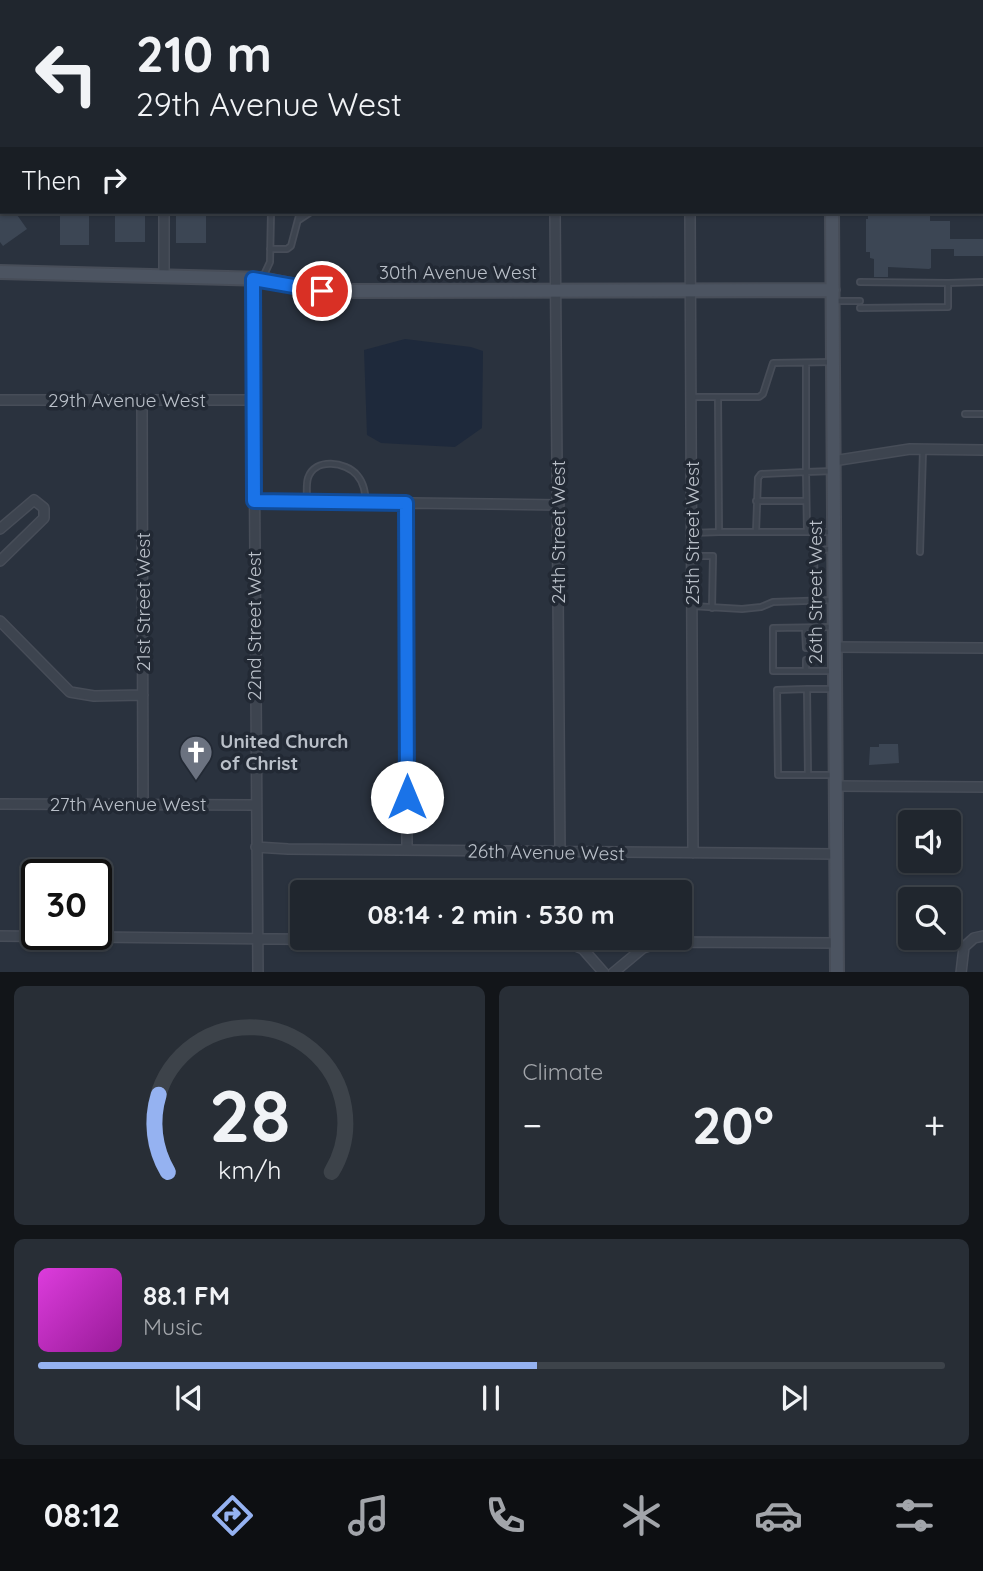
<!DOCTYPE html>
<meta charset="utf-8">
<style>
:root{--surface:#20262e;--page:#282e36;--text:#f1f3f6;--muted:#a2a5aa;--line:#3d434a;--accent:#95b2f1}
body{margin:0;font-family:Quicksand,sans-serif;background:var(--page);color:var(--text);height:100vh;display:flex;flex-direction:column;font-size:26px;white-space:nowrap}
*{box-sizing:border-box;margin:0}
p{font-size:23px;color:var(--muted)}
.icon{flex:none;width:38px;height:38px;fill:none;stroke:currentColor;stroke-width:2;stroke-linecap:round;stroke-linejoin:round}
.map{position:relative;height:972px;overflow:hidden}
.side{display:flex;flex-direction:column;gap:14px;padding:14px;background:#121519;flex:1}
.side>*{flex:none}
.banner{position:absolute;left:0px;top:0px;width:984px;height:214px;box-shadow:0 2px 5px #0004,0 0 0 2px var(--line);background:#20262e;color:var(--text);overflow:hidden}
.controls{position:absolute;left:898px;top:810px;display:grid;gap:14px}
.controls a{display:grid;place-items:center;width:63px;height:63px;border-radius:7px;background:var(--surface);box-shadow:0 2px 5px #0004,0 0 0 2px var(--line);font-size:35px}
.speed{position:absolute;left:21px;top:859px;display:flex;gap:14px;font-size:35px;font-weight:700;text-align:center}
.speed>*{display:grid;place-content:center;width:91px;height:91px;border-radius:50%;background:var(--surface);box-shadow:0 2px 5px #0004,0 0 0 2px var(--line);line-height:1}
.speed .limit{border:4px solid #111;border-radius:10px;background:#fff;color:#111}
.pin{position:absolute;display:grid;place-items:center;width:60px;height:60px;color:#fff;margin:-30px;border:4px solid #fff;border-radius:50%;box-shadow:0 2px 7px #0007}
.me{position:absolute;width:77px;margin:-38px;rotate:0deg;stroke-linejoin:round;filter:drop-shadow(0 0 5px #0008)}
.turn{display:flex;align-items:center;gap:24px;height:147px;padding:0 21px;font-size:32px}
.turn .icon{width:91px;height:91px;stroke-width:2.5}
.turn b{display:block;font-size:49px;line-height:60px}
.then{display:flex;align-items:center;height:66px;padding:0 21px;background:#0003;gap:14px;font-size:26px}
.big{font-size:52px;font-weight:700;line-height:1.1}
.side .card{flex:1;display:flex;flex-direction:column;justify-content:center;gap:10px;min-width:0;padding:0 24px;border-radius:10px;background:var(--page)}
.side .dial{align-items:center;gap:0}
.dial svg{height:182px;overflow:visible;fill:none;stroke:var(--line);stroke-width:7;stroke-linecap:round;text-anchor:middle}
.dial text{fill:var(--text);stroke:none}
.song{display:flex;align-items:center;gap:21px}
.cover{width:84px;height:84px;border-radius:10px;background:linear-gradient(135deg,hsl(300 70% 55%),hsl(300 70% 35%))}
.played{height:7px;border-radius:4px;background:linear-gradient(90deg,var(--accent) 55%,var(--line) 55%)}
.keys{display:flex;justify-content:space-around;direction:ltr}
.heat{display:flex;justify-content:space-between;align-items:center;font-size:38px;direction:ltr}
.side .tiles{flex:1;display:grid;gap:14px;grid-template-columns:1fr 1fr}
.card:last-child{grid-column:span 2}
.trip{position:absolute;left:290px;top:880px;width:402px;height:70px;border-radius:7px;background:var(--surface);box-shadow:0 2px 5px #0004,0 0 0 2px var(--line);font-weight:700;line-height:70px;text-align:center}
.tabs{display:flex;height:112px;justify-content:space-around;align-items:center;background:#0d0f12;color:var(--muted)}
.tabs .icon{width:49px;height:49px}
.tabs .current{color:var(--accent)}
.tabs b{font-size:32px;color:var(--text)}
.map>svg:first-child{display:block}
</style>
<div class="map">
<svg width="983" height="973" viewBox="0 0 983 973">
<rect width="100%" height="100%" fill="#2a323e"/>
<!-- water -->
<path fill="#1e293b" d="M405,339l66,8 12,4 -1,77 -27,19 -74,-4 -14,-8 -3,-85z"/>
<!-- building -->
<path fill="#3c4654" d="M0,212h15l12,17 -24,17 -3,-4z
M60,212h29v33h-29z
M115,212h30v30h-30z
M176,212h30v31h-30z
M868,212h62v9h20v18h33v17h-29v-7h-23v19l-2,1 -41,-2v10h-14v-18l-4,-1v-6h-4v-33h2z
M879,744h19l1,19 -30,2 1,-18h9z
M928,811l8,1 -1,10h-24v-10z"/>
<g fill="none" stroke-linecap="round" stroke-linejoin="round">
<defs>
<path id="lane" d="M968,0v2
M982,118h1
M299,220l12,-8
M270,249h17l4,-3 9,-34
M262,279l8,-17 1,-50
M860,282l88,1v24l-88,1
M948,283l35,-1
M833,301h27
M693,397h66l4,-3 10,-31 59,-1
M718,397l1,135h113
M965,414h18
M307,501c0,-7 -1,-17 1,-23 7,-21 38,-16 49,-3 7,8 8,17 9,27
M756,501h50
M756,532l2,-54 3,-4 45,-2v-109
M807,532l-1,-60 27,-1
M692,533l27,-1
M920,552l3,-102
M692,556h21l-1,52
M815,601l-1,-46 3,-5 16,-1
M692,606l50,3 19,-2 12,-5 60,-2
M833,627l-60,1v43h61
M805,628l1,20
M806,660v11
M807,689l-30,1 1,85h30
M833,689h-26l1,86h26"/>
<path id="street" d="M166,0l2,2
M0,171h2
M164,212v64
M555,212l5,640
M690,212l3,641
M253,279l5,694
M0,400h253
M142,401l1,403
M833,461l77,-12 73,1
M254,501l305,4
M406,503l1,347
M0,529l34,-29 10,8v10l-44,43
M0,621l70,71 24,4 49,-1
M834,647l149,1
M835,786l148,1
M0,804l256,1
M256,847l32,2 548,5
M0,936l566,6 17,7 21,24
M613,973l30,-25 18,-6 176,1
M961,973l3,-26 10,-9 9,-2"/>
<path id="secondary" d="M832,0v2
M832,212l5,761
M0,272l262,7 60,12 511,-1"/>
</defs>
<!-- lane casing -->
<use href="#lane" stroke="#474d58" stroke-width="8"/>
<!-- street casing -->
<use href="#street" stroke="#474d58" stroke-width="12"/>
<!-- secondary casing -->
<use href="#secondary" stroke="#474d58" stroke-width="16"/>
<!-- lane -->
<use href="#lane" stroke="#3d444f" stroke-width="4.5"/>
<!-- street -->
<use href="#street" stroke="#3d444f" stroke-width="9"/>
<!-- secondary -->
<use href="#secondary" stroke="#4c5461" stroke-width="12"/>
</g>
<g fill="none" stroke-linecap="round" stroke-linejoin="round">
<defs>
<path id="route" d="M322,291l-69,-12 1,222 152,2 1,294"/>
</defs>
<!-- route casing -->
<use href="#route" stroke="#114b97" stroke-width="18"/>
<!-- route -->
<use href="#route" stroke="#1a73e8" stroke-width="12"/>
</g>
<!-- icons -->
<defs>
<symbol id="church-pin" viewBox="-11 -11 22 30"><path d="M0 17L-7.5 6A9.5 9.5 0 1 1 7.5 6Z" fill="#6b7280" stroke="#222934"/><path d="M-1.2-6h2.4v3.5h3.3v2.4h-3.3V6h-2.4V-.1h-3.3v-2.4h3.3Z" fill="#fff"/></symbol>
</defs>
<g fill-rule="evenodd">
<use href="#church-pin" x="177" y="733" width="38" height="52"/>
</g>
<g text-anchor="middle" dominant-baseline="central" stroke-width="7" stroke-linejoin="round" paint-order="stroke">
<!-- street labels -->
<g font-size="19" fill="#bac0c9" stroke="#222934">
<text x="458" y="272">30th Avenue West</text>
<text x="127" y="400">29th Avenue West</text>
<text transform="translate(558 532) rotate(-90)">24th Street West</text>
<text transform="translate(692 533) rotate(-90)">25th Street West</text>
<text transform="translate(815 592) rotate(-90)">26th Street West</text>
<text transform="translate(143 602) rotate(-90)">21st Street West</text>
<text transform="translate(254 626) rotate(-90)">22nd Street West</text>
<text x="128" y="804">27th Avenue West</text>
<text transform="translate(546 852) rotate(1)">26th Avenue West</text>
</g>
<!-- poi labels -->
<g font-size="19" font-weight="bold" fill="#bac0c9" stroke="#222934" text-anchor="start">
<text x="220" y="741">United Church<tspan x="220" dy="22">of Christ</tspan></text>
</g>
</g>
</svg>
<div class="controls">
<a><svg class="icon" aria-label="sound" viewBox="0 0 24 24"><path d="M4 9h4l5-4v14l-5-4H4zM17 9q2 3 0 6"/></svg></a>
<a><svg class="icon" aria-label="search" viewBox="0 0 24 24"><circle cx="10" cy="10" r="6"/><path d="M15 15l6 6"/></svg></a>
</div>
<div class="speed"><div class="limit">30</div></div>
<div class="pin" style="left:322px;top:291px;background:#d93025"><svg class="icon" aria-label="arrive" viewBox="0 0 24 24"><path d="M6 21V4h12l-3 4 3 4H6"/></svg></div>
<svg class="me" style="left:407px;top:797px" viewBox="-20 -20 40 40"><circle r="19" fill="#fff"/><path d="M0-13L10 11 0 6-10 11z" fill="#1a73e8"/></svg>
<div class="trip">08:14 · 2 min · 530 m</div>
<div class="banner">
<div class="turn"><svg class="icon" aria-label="left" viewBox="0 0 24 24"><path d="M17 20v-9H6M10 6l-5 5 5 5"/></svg><div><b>210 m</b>29th Avenue West</div></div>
<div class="then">Then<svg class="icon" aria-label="right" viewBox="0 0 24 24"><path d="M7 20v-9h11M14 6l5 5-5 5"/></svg></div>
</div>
</div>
<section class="side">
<div class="tiles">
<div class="card dial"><svg viewBox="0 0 100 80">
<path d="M14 69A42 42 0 1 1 86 69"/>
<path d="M14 69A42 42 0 0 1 10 35" stroke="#95b2f1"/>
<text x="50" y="56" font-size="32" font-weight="700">28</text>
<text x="50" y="72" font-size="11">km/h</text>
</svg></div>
<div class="card"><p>Climate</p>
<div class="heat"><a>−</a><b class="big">20°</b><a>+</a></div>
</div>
<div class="card">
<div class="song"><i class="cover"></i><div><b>88.1 FM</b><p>Music</p></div></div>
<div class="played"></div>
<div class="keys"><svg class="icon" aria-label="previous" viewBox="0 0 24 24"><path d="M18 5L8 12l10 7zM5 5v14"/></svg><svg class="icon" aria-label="pause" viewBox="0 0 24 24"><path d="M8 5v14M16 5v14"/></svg><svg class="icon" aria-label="next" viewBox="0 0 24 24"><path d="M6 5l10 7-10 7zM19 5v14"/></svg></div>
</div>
</div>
</section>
<nav class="tabs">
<b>08:12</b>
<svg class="icon current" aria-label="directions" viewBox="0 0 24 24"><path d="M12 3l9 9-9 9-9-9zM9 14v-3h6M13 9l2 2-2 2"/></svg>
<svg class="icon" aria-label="music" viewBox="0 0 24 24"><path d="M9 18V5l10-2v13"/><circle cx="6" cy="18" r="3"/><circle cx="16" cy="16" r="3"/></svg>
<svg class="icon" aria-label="phone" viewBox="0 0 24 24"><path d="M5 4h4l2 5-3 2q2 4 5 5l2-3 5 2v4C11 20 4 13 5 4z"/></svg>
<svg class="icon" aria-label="climate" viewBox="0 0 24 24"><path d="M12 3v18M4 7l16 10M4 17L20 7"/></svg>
<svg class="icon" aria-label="car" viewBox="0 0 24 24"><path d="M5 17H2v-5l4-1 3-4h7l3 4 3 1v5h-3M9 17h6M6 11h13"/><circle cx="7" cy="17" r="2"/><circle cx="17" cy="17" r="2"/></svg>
<svg class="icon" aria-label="filters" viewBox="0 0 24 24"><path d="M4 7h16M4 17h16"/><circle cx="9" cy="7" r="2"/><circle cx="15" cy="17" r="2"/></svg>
</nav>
